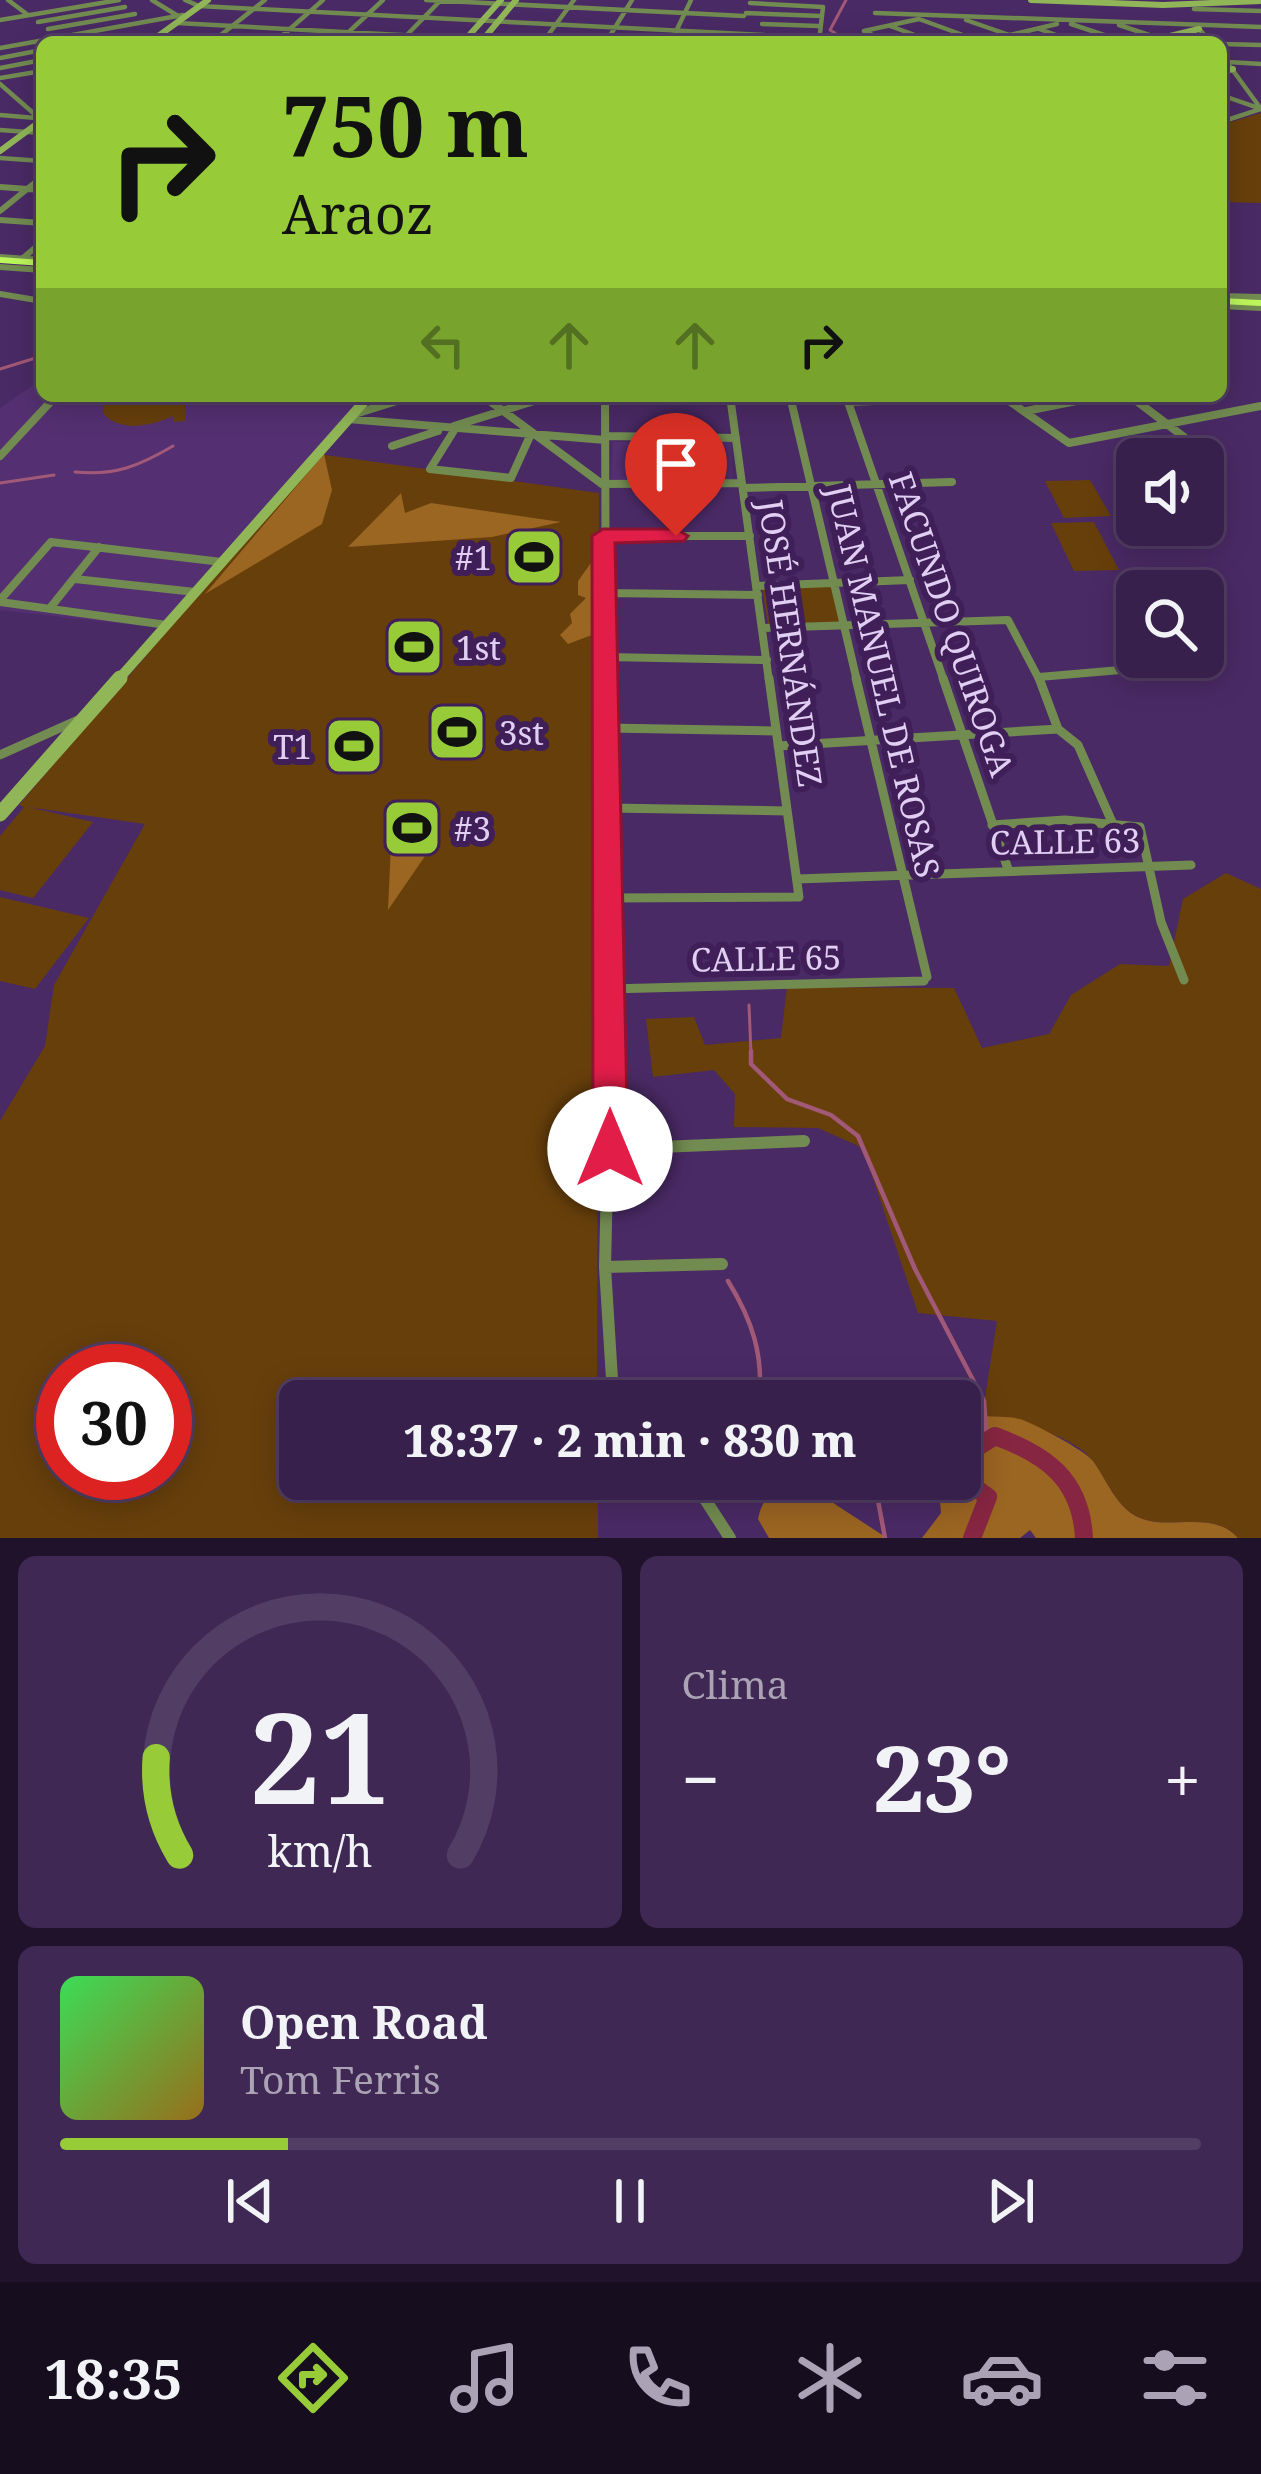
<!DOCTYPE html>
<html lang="es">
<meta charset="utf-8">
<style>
:root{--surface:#38204c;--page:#3f2853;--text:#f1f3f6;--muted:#aba3b5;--line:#523e64;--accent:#97cc38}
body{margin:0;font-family:"Noto Serif",serif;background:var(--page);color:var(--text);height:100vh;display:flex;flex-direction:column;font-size:45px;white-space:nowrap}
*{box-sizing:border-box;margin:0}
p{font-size:39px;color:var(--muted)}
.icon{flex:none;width:66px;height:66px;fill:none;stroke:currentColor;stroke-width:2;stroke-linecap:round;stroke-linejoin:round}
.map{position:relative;height:1538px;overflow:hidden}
.sheet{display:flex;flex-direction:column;gap:18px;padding:18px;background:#1f122a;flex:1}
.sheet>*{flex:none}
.hud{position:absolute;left:36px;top:36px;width:1191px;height:366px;border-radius:18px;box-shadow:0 6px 30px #0003,0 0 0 3px var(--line);background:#97cc38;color:#111;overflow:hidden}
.tools{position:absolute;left:1116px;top:438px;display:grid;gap:24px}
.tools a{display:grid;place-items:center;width:108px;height:108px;border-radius:18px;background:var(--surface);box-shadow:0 6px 30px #0003,0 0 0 3px var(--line);font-size:60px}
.speed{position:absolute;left:36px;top:1344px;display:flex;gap:24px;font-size:60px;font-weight:700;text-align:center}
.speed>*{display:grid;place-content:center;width:156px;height:156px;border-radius:50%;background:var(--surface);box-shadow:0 6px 30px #0003,0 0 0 3px var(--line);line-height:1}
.speed .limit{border:18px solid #d22;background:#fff;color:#111}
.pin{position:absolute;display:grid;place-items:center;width:102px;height:102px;color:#fff;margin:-123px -51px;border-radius:50% 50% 50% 0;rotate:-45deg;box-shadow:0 0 12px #0007}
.pin .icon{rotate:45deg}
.me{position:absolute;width:132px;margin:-66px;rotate:0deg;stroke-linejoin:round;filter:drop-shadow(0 0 9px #0008)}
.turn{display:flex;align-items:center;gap:42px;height:252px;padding:0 48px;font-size:54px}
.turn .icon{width:156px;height:156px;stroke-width:2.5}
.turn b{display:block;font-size:84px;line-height:102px}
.lanes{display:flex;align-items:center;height:114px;padding:0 48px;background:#0003;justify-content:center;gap:60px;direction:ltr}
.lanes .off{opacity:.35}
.big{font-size:90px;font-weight:800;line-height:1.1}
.sheet .widget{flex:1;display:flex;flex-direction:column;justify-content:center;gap:18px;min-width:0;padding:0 42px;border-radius:18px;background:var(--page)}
.sheet .dial{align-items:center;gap:0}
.dial svg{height:312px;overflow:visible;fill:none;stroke:var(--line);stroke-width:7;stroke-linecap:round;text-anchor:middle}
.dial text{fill:var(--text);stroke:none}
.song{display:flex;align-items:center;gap:36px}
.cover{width:144px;height:144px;border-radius:18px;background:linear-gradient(135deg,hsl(130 70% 55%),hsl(40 70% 35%))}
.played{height:12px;border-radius:6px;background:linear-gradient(90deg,var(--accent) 20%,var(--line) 20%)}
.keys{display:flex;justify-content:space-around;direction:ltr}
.heat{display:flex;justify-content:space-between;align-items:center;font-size:66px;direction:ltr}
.sheet .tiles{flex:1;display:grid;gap:18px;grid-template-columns:1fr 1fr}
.widget:last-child{grid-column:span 2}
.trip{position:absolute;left:279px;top:1380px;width:702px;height:120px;border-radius:18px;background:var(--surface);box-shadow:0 6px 30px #0003,0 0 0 3px var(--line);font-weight:800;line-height:120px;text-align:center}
.tab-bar{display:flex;height:192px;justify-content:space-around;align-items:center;background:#160d1e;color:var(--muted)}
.tab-bar .icon{width:84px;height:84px}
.tab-bar .selected{color:var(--accent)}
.tab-bar b{font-size:54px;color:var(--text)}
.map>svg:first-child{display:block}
</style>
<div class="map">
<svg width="1261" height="1538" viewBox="0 0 1261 1538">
<rect width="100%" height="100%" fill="#4a2a65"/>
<!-- built -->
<path fill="#543072" d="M42,379v17h325l-207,232 -160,-18v-202z
M613,442h118l2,41 -122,-1z"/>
<!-- green -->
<path fill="#673f0b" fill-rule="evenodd" d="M1261,113v90l-40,-1v-77z
M104,396h81v25l-11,1 -1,-6c-22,10 -53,17 -70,-3z
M318,454l281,39 -2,908h-297v78h298v59h-598v-417l45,-75 9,-61 91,-161 -117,-17 65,15 -60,76 -33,-8v-54l24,-29 -5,-2zM63,1371h102v102h-102z
M1090,480l21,36 -47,2 -19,-37z
M1094,522l25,48 -45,1 -23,-48z
M832,586l9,36 -73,2 -6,-36z
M1226,873l35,16v649h-23c-26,-29 -68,-7 -98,-20 -24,-10 -33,-38 -47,-57 -19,-26 -81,-42 -111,-45l15,-95 -79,-8 -55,-165 -45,-20 -84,-1 1,-33 -21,-24 -61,7 -7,-58 48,-2 11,28 76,-7 6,-51 167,1 28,60 67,-14 22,-39 49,-31 49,2 14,-67z
M0,897l89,21 -54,71 -35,-8z"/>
<!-- forest -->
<path fill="#9b6522" d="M324,454l8,36 -10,34 -117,70z
M401,493l4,20 26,-10 130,19 -69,15 -144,10z
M601,549l-1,83 -32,12 -8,-9 12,-12 -2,-9 16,-16 -8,-3v-14z
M434,843l-46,67 3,-66z
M982,1416c12,1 26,0 38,3 13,4 66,32 73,42 14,19 23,47 47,57 30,13 72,-9 98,20h-202l-6,-8 -10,8h-98l19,-25 -3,-34h22v-47z
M791,1488l33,9 63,41h-118l-11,-19c5,-24 13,-23 33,-31z"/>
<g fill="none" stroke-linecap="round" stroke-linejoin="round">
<!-- stream-far1 -->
<path stroke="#a25977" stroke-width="3" d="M834,42l1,-9 -5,-3 16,-30
M0,369l42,-13
M75,472c40,4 64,-6 98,-26
M0,483l54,-8
M749,1005l2,49"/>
<!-- stream -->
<path stroke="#a25977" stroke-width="4.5" d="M751,1051v13l36,35 44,16 27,21 57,133 69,132 3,40
M728,1281c24,39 36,74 31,120
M874,1479l11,59"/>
<!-- river -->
<path stroke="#872642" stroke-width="18" d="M972,1538l16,-41 -26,-19 9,-27 24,-15c52,19 86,44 89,102"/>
<!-- street-far4 -->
<path stroke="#728b51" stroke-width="4.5" d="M8,0l20,15
M152,0l26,16
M185,0l14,6 621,32
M426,0l318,16
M750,3l73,4 -4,35
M1194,9l67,2
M746,13l75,3
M875,13l386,14
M919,19l63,23
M0,20l119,-20
M966,20l63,22
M38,22l87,-15
M177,23l354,19
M762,24l56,2
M1071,24l54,18
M1119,25l45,15
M1196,25l14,17
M890,26l44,16
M48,29l87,-15
M1039,29l37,13
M864,31l55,-12
M864,31l24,11
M86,36l66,4
M1174,37l16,5
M212,42l53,-42
M275,42l48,-42
M338,42l45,-42
M400,42l41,-42
M543,42l31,-42
M606,42l26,-42
M671,42l20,-42
M855,42l20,-5
M980,42l77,-18
M1221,44l40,1
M0,48l183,-33
M1221,54l40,55
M0,58l42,-8
M1228,62l33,2
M0,68l42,-8
M0,78l42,-7
M0,84l39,34
M1221,95l40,14
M0,115l36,3
M1221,122l40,-13
M0,130l42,3
M0,158l42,3"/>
<!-- street-far3 -->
<path stroke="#728b51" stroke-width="6" d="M0,187l42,3
M0,211l42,-34
M0,220l42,3
M0,257l42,3
M23,258l19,-16
M0,267l42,3
M0,294l42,7
M1221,296l40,1
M1221,306l40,2"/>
<!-- street-far2 -->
<path stroke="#728b51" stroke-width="8" d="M483,396l119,88
M605,396l1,285
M730,396l39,285
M790,396l67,285
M846,396l98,285
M1002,396l67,47 192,-37
M1130,396l75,57
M731,401l116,-3
M848,402l154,-6
M1026,411l75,-15
M355,414l58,-18
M348,419l257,21
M454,426l96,-30
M455,429l-25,40 81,9 19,-42
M605,436l131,2
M392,446l46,-15
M0,456l56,-60
M602,484l140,-1
M743,488l209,-6
M603,536h147
M75,579l120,13
M756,586l154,-6
M605,593l153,2
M0,600l51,-58 171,20
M0,602l167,23
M50,608l49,-61
M762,628l246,-8 32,61
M606,657l161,3
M1039,677l93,-8 8,-12"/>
<!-- street-far1 -->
<path stroke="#728b51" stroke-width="9" d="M606,678l4,376
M856,678l71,299
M943,678l65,191
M1039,678l19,51
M608,728l168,3
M1058,729l20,16 34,77
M778,746l280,-17
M0,755l80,-36
M610,808l177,3
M992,825l73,-5 75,7 21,95 23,58
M797,879l394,-14
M610,898l189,-1 -30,-219
M609,989l315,-8"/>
<!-- street -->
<path stroke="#728b51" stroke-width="12" d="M610,1051l-5,216 7,112 18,22
M610,1149l194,-8
M605,1267l117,-3
M692,1479l38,59"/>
<!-- secondary-far2 -->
<path stroke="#90b657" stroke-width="6" d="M1031,0l132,5 98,-4
M152,40l30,2
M150,42l58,-42
M463,42l38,-42
M481,42l35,-42
M1145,42l54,-13
M1221,72l12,-3
M0,151l42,-31"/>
<!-- secondary-far1 -->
<path stroke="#90b657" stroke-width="10" d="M117,681l252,-285"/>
<!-- secondary -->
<path stroke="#90b657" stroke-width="15" d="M0,814l120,-136"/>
<!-- highway -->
<path fill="#bcf65a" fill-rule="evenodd" d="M0,257l42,3v6l-42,-3z
M1221,298l40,2v6l-40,-2z"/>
</g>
<!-- route -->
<path fill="#e11d48" stroke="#92132f" stroke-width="3" d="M676,529l12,7 -4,5 -69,2 13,606 -5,11 -13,4 -12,-4 -5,-11 -1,-613 11,-7z"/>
<!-- icons -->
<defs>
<symbol id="stadium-square" viewBox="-11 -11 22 22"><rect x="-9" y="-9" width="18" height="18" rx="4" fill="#97cc38" stroke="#401f59"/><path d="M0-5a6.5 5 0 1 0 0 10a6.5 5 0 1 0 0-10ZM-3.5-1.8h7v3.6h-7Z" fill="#111"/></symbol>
</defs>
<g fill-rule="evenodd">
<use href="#stadium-square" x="501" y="524" width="66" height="66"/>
<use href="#stadium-square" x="381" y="614" width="66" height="66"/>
<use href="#stadium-square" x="424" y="699" width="66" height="66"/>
<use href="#stadium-square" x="321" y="713" width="66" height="66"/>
<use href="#stadium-square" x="379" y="795" width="66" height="66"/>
</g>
<g text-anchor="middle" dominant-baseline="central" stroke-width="12" stroke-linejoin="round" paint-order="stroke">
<!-- poi labels -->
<g font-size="33" fill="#e1cff3" stroke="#401f59" text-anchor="start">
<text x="492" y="557" text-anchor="end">#1</text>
<text x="456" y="647">1st</text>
<text x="499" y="732">3st</text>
<text x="312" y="746" text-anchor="end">T1</text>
<text x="454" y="828">#3</text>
</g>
<!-- street labels -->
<g font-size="33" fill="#e1cff3" stroke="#401f59">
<text transform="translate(952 624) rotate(71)">FACUNDO QUIROGA</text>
<text transform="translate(791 643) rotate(82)">JOSÉ HERNÁNDEZ</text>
<text transform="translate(884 681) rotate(77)">JUAN MANUEL DE ROSAS</text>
<text transform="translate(1065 841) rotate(-1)">CALLE 63</text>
<text transform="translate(766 958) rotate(-1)">CALLE 65</text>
</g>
</g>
</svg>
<div class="tools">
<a><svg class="icon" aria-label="sound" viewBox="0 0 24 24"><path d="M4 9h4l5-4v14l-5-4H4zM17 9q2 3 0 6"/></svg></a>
<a><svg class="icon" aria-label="search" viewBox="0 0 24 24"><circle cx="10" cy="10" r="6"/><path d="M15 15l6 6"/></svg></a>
</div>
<div class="speed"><div class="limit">30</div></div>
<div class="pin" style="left:676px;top:536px;background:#d93025"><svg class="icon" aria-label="arrive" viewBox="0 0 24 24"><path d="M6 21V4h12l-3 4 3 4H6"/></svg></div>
<svg class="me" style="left:610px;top:1149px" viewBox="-20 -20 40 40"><circle r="19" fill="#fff"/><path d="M0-13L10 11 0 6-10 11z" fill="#e11d48"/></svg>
<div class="trip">18:37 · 2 min · 830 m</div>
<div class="hud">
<div class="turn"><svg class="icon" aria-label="right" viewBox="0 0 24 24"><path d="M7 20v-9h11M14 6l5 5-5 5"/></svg><div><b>750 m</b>Araoz</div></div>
<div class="lanes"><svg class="icon off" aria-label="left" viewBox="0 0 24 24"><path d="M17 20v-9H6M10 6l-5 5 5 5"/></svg><svg class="icon off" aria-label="ahead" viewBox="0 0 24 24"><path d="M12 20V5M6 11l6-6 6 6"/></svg><svg class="icon off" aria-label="ahead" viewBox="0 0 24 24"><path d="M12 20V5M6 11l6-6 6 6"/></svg><svg class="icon" aria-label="right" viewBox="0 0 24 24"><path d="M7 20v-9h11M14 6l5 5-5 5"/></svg></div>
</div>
</div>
<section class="sheet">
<div class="tiles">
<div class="widget dial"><svg viewBox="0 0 100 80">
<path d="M14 69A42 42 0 1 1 86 69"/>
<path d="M14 69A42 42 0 0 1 8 44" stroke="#97cc38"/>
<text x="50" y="56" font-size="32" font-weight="700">21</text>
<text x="50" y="72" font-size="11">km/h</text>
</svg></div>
<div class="widget"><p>Clima</p>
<div class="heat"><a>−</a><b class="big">23°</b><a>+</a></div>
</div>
<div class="widget">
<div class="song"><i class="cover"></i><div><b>Open Road</b><p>Tom Ferris</p></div></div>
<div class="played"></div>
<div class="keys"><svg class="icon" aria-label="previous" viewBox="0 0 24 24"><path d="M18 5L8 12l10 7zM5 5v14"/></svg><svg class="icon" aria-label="pause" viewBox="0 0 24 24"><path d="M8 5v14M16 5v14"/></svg><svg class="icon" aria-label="next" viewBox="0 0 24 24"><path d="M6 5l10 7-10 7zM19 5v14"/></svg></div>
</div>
</div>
</section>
<nav class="tab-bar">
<b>18:35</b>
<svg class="icon selected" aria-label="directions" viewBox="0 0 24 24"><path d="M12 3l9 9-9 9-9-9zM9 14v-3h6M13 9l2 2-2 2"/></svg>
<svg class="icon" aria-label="music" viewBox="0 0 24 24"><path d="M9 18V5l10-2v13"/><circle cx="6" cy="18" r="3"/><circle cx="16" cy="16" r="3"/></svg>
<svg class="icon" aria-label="phone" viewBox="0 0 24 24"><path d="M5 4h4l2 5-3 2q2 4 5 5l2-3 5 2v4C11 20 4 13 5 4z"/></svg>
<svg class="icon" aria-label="climate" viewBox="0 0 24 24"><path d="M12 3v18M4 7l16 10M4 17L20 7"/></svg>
<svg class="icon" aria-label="car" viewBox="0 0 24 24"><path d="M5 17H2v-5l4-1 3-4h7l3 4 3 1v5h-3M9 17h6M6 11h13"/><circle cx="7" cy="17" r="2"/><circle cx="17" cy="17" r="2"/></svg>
<svg class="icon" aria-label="filters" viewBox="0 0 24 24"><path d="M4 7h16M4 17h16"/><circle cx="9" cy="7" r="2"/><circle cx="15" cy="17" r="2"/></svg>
</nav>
